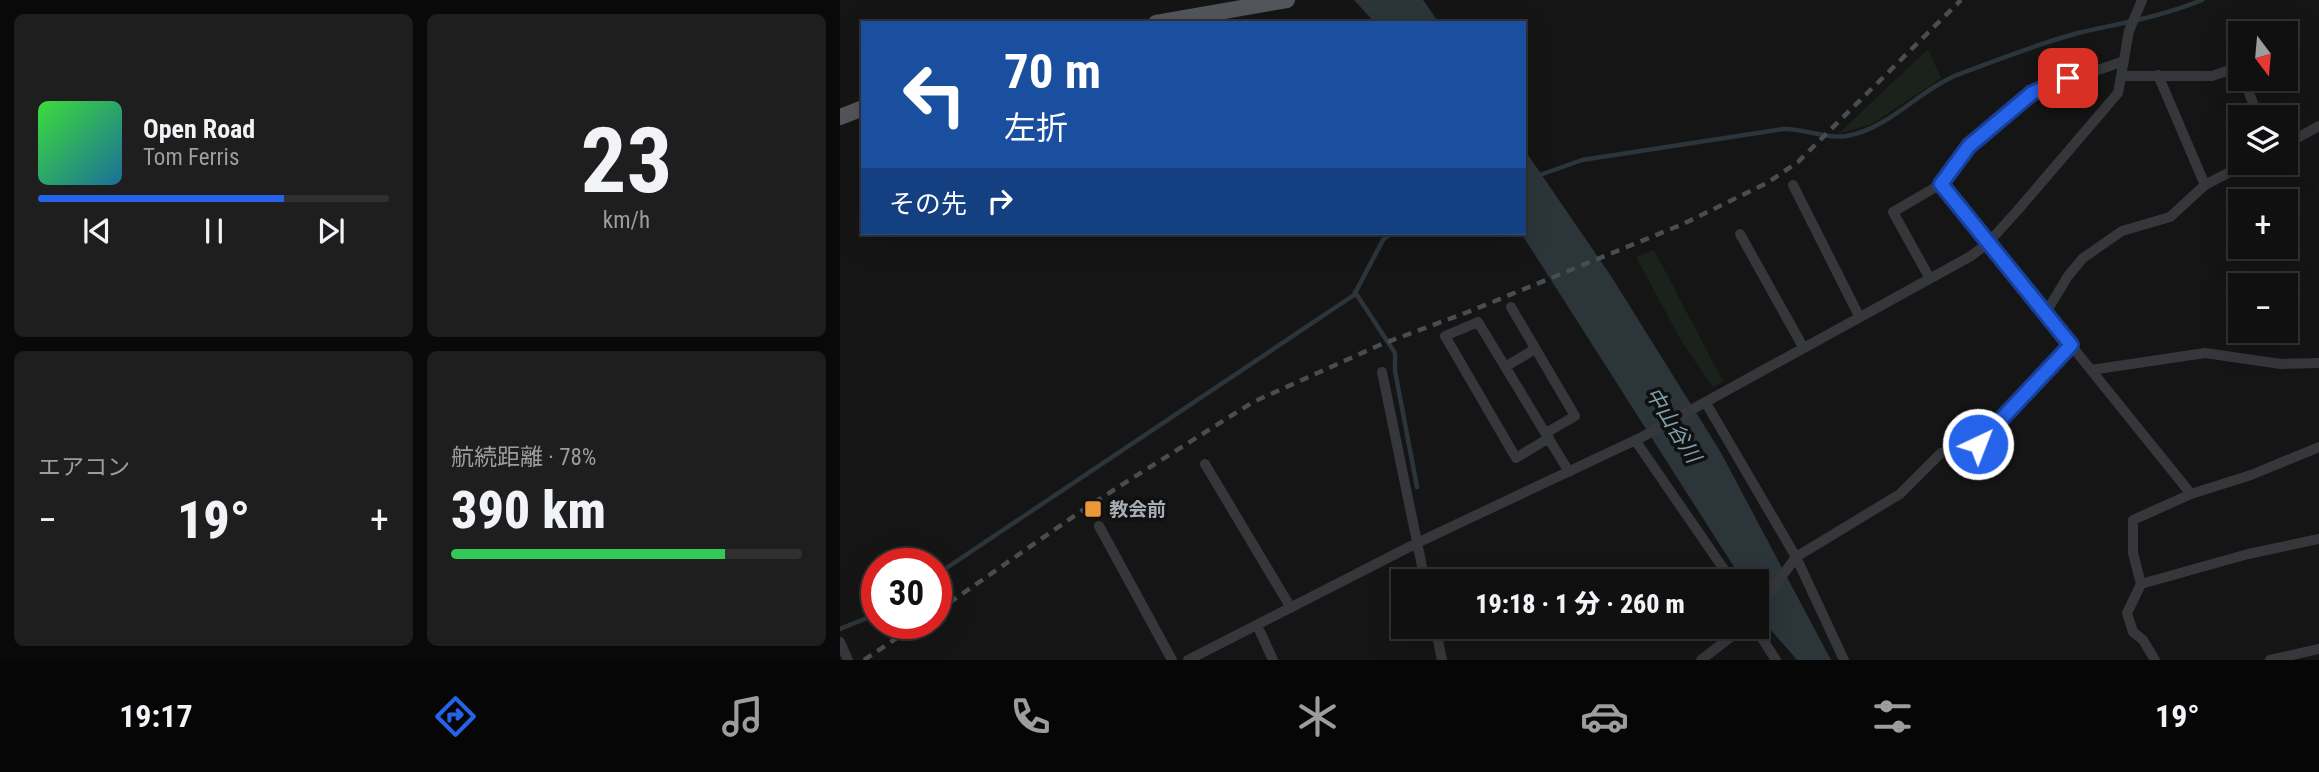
<!DOCTYPE html>
<html lang="ja">
<meta charset="utf-8">
<style>
:root{--surface:#101010;--page:#1e1e1e;--text:#f1f3f6;--muted:#9c9d9f;--line:#303030;--accent:#2563eb}
body{margin:0;font-family:"Roboto Condensed","Noto Sans JP",sans-serif;background:var(--page);color:var(--text);height:100vh;display:flex;flex-direction:column;font-size:26px;white-space:nowrap}
*{box-sizing:border-box;margin:0}
p{font-size:23px;color:var(--muted)}
.icon{flex:none;width:38px;height:38px;fill:none;stroke:currentColor;stroke-width:2;stroke-linecap:round;stroke-linejoin:round}
.map{position:relative;flex:1;overflow:hidden}
.drawer{display:flex;flex-direction:column;gap:14px;padding:14px;background:#090909;width:840px}
.drawer>*{flex:none}
.top-card{position:absolute;left:21px;top:21px;width:665px;height:214px;border-radius:0px;box-shadow:0 7px 28px #0002,0 0 0 2px var(--line);background:#1a4fa0;color:#fff;overflow:hidden}
.needle{width:46px;rotate:164deg}
.buttons{position:absolute;left:1388px;top:21px;display:grid;gap:14px}
.buttons a{display:grid;place-items:center;width:70px;height:70px;border-radius:0px;background:var(--surface);box-shadow:0 7px 28px #0002,0 0 0 2px var(--line);font-size:35px}
.speed{position:absolute;left:21px;top:548px;display:flex;gap:14px;font-size:35px;font-weight:700;text-align:center}
.speed>*{display:grid;place-content:center;width:91px;height:91px;border-radius:50%;background:var(--surface);box-shadow:0 7px 28px #0002,0 0 0 2px var(--line);line-height:1}
.speed .limit{border:10px solid #d22;background:#fff;color:#111}
.pin{position:absolute;display:grid;place-items:center;width:60px;height:60px;color:#fff;margin:-30px;border-radius:14px;box-shadow:0 4px 10px #0006}
.me{position:absolute;width:77px;margin:-38px;rotate:43deg;stroke-linejoin:round;filter:drop-shadow(0 0 5px #0008)}
.turn{display:flex;align-items:center;gap:24px;height:147px;padding:0 28px;font-size:32px}
.turn .icon{width:91px;height:91px;stroke-width:2.5}
.turn b{display:block;font-size:49px;line-height:60px}
.then{display:flex;align-items:center;height:66px;padding:0 28px;background:#0003;gap:14px;font-size:26px}
.big{font-size:52px;font-weight:800;line-height:1.1}
.drawer .widget{flex:1;display:flex;flex-direction:column;justify-content:center;gap:10px;min-width:0;padding:0 24px;border-radius:10px;background:var(--page)}
.drawer .dial{align-items:center;gap:0}
.dial b{font-size:91px;line-height:1}
.song{display:flex;align-items:center;gap:21px}
.cover{width:84px;height:84px;border-radius:10px;background:linear-gradient(135deg,hsl(120 70% 55%),hsl(200 70% 35%))}
.played{height:7px;border-radius:4px;background:linear-gradient(90deg,var(--accent) 70%,var(--line) 70%)}
.keys{display:flex;justify-content:space-around;direction:ltr}
.heat{display:flex;justify-content:space-between;align-items:center;font-size:38px;direction:ltr}
.charge{height:10px;border-radius:5px;background:linear-gradient(90deg,#34c759 78%,var(--line) 0)}
.drawer .tiles{flex:1;display:grid;gap:14px;grid-template-columns:repeat(2,1fr)}
.trip{position:absolute;left:551px;top:569px;width:378px;height:70px;border-radius:0px;background:var(--surface);box-shadow:0 7px 28px #0002,0 0 0 2px var(--line);font-weight:800;line-height:70px;text-align:center}
.dock{display:flex;height:112px;justify-content:space-around;align-items:center;background:#060606;color:var(--muted)}
.dock .icon{width:49px;height:49px}
.dock .current{color:var(--accent)}
.dock b{font-size:32px;color:var(--text)}
main{display:flex;flex:1;min-height:0}
.map>svg:first-child{display:block}
</style>
<main>
<section class="drawer">
<div class="tiles">
<div class="widget">
<div class="song"><i class="cover"></i><div><b>Open Road</b><p>Tom Ferris</p></div></div>
<div class="played"></div>
<div class="keys"><svg class="icon" aria-label="previous" viewBox="0 0 24 24"><path d="M18 5L8 12l10 7zM5 5v14"/></svg><svg class="icon" aria-label="pause" viewBox="0 0 24 24"><path d="M8 5v14M16 5v14"/></svg><svg class="icon" aria-label="next" viewBox="0 0 24 24"><path d="M6 5l10 7-10 7zM19 5v14"/></svg></div>
</div>
<div class="widget dial"><b>23</b><p>km/h</p></div>
<div class="widget"><p>エアコン</p>
<div class="heat"><a>−</a><b class="big">19°</b><a>+</a></div>
</div>
<div class="widget"><p>航続距離 · 78%</p><b class="big">390 km</b><div class="charge"></div></div>
</div>
</section>
<div class="map">
<svg width="1479" height="660" viewBox="0 0 1479 660">
<rect width="100%" height="100%" fill="#151516"/>
<!-- grass -->
<path fill="#1b211b" d="M1088,49l13,29 -69,46 -34,10z
M814,250l69,131 -10,6 -30,-43 -47,-87z"/>
<!-- water -->
<path fill="#2b353a" d="M514,0h69l16,23h-64z
M684,149l87,127 109,175 111,209h-34c-25,-30 -40,-38 -40,-79h-14l-222,-348h3z"/>
<g fill="none" stroke-linecap="round" stroke-linejoin="round">
<!-- stream -->
<path stroke="#2b353a" stroke-width="4.5" d="M697,176l45,-16 201,-31c22,-1 46,12 68,6 40,-9 69,-45 106,-60 39,-15 81,-31 121,-42 43,-10 83,-16 124,-33
M515,292l40,61v18l22,116
M96,575l418,-280 29,-55 8,-7
M0,629l37,-15"/>
<!-- street -->
<path stroke="#36373b" stroke-width="10" d="M1318,75l47,110 42,-22
M1282,76h90l24,-8 4,5
M1404,79l14,38
M1446,144l33,-18
M1101,184l250,310
M953,185l66,131
M900,234l63,113
M1089,277l-36,-65 48,-28 28,-38 63,-53 92,-32
M671,307l64,109 -29,17
M1205,314l23,-38 15,-18 39,-27 48,-14 35,-32
M665,367l30,-18
M1251,370l114,-17 76,11 38,-1
M542,372l43,209
M866,403l90,154 48,103
M709,438l-33,20 -71,-122 33,-14 91,150
M795,440l97,141
M365,464l86,144
M259,526l73,134
M1301,584l107,-30 71,-15
M917,610l39,-53 104,-63 41,-41 37,-8 93,-100
M417,625l16,35
M595,626l7,34
M914,626l22,34
M0,642l8,18
M348,660l229,-117 225,-106 329,-181 17,-13 29,-32 101,-118 11,-62 13,-31
M861,660l44,-34
M1315,660l-12,-20 -10,-8 -6,-19 14,-29 -8,-31v-33l58,-26 60,-19 68,-28
M1430,660l49,-11"/>
<!-- primary -->
<path stroke="#52555a" stroke-width="16" d="M316,23l131,-23
M0,117l23,-9"/>
<!-- rail -->
<path stroke="#494c50" stroke-width="4.5" stroke-dasharray="9 7" stroke-linecap="butt" d="M96,612l154,-107 163,-103 129,-58 86,-32 215,-88 84,-41 31,-21 163,-162
M24,660l55,-37"/>
</g>
<g fill="none" stroke-linecap="round" stroke-linejoin="round">
<defs>
<path id="route" d="M1138,444l93,-99 -130,-161 28,-38 63,-53 36,-15"/>
</defs>
<!-- route casing -->
<use href="#route" stroke="#184099" stroke-width="18"/>
<!-- route -->
<use href="#route" stroke="#2563eb" stroke-width="12"/>
</g>
<!-- markers -->
<rect fill="#eb9737" stroke="#101011" stroke-width="2.5" x="244" y="500" width="18" height="18" rx="3.5"/>
<g text-anchor="middle" dominant-baseline="central" stroke-width="7" stroke-linejoin="round" paint-order="stroke">
<!-- poi labels -->
<g font-size="19" font-weight="bold" fill="#a7aeb6" stroke="#101011" text-anchor="start">
<text x="269" y="509">教会前</text>
</g>
<!-- water labels -->
<g font-size="21" font-style="italic" fill="#7fa0b0" stroke="#101011">
<text transform="translate(833 425) rotate(58)">中山谷川</text>
</g>
</g>
</svg>
<div class="buttons">
<a><svg class="needle" viewBox="-14 -14 28 28"><path d="M0-13l5 13h-10z" fill="#e53935"/><path d="M0 13l5-13h-10z" fill="#9c9d9f"/></svg></a>
<a><svg class="icon" aria-label="layers" viewBox="0 0 24 24"><path d="M12 4l9 5-9 5-9-5zM3 14l9 5 9-5"/></svg></a>
<a>+</a>
<a>−</a>
</div>
<div class="speed"><div class="limit">30</div></div>
<div class="pin" style="left:1228px;top:78px;background:#d93025"><svg class="icon" aria-label="arrive" viewBox="0 0 24 24"><path d="M6 21V4h12l-3 4 3 4H6"/></svg></div>
<svg class="me" style="left:1138px;top:444px" viewBox="-20 -20 40 40"><circle r="17" fill="#2563eb" stroke="#fff" stroke-width="3"/><path d="M0-11L8 9 0 5-8 9z" fill="#fff"/></svg>
<div class="trip">19:18 · 1 分 · 260 m</div>
<div class="top-card">
<div class="turn"><svg class="icon" aria-label="left" viewBox="0 0 24 24"><path d="M17 20v-9H6M10 6l-5 5 5 5"/></svg><div><b>70 m</b>左折</div></div>
<div class="then">その先<svg class="icon" aria-label="right" viewBox="0 0 24 24"><path d="M7 20v-9h11M14 6l5 5-5 5"/></svg></div>
</div>
</div>
</main>
<nav class="dock">
<b>19:17</b>
<svg class="icon current" aria-label="directions" viewBox="0 0 24 24"><path d="M12 3l9 9-9 9-9-9zM9 14v-3h6M13 9l2 2-2 2"/></svg>
<svg class="icon" aria-label="music" viewBox="0 0 24 24"><path d="M9 18V5l10-2v13"/><circle cx="6" cy="18" r="3"/><circle cx="16" cy="16" r="3"/></svg>
<svg class="icon" aria-label="phone" viewBox="0 0 24 24"><path d="M5 4h4l2 5-3 2q2 4 5 5l2-3 5 2v4C11 20 4 13 5 4z"/></svg>
<svg class="icon" aria-label="climate" viewBox="0 0 24 24"><path d="M12 3v18M4 7l16 10M4 17L20 7"/></svg>
<svg class="icon" aria-label="car" viewBox="0 0 24 24"><path d="M5 17H2v-5l4-1 3-4h7l3 4 3 1v5h-3M9 17h6M6 11h13"/><circle cx="7" cy="17" r="2"/><circle cx="17" cy="17" r="2"/></svg>
<svg class="icon" aria-label="filters" viewBox="0 0 24 24"><path d="M4 7h16M4 17h16"/><circle cx="9" cy="7" r="2"/><circle cx="15" cy="17" r="2"/></svg>
<b>19°</b>
</nav>
